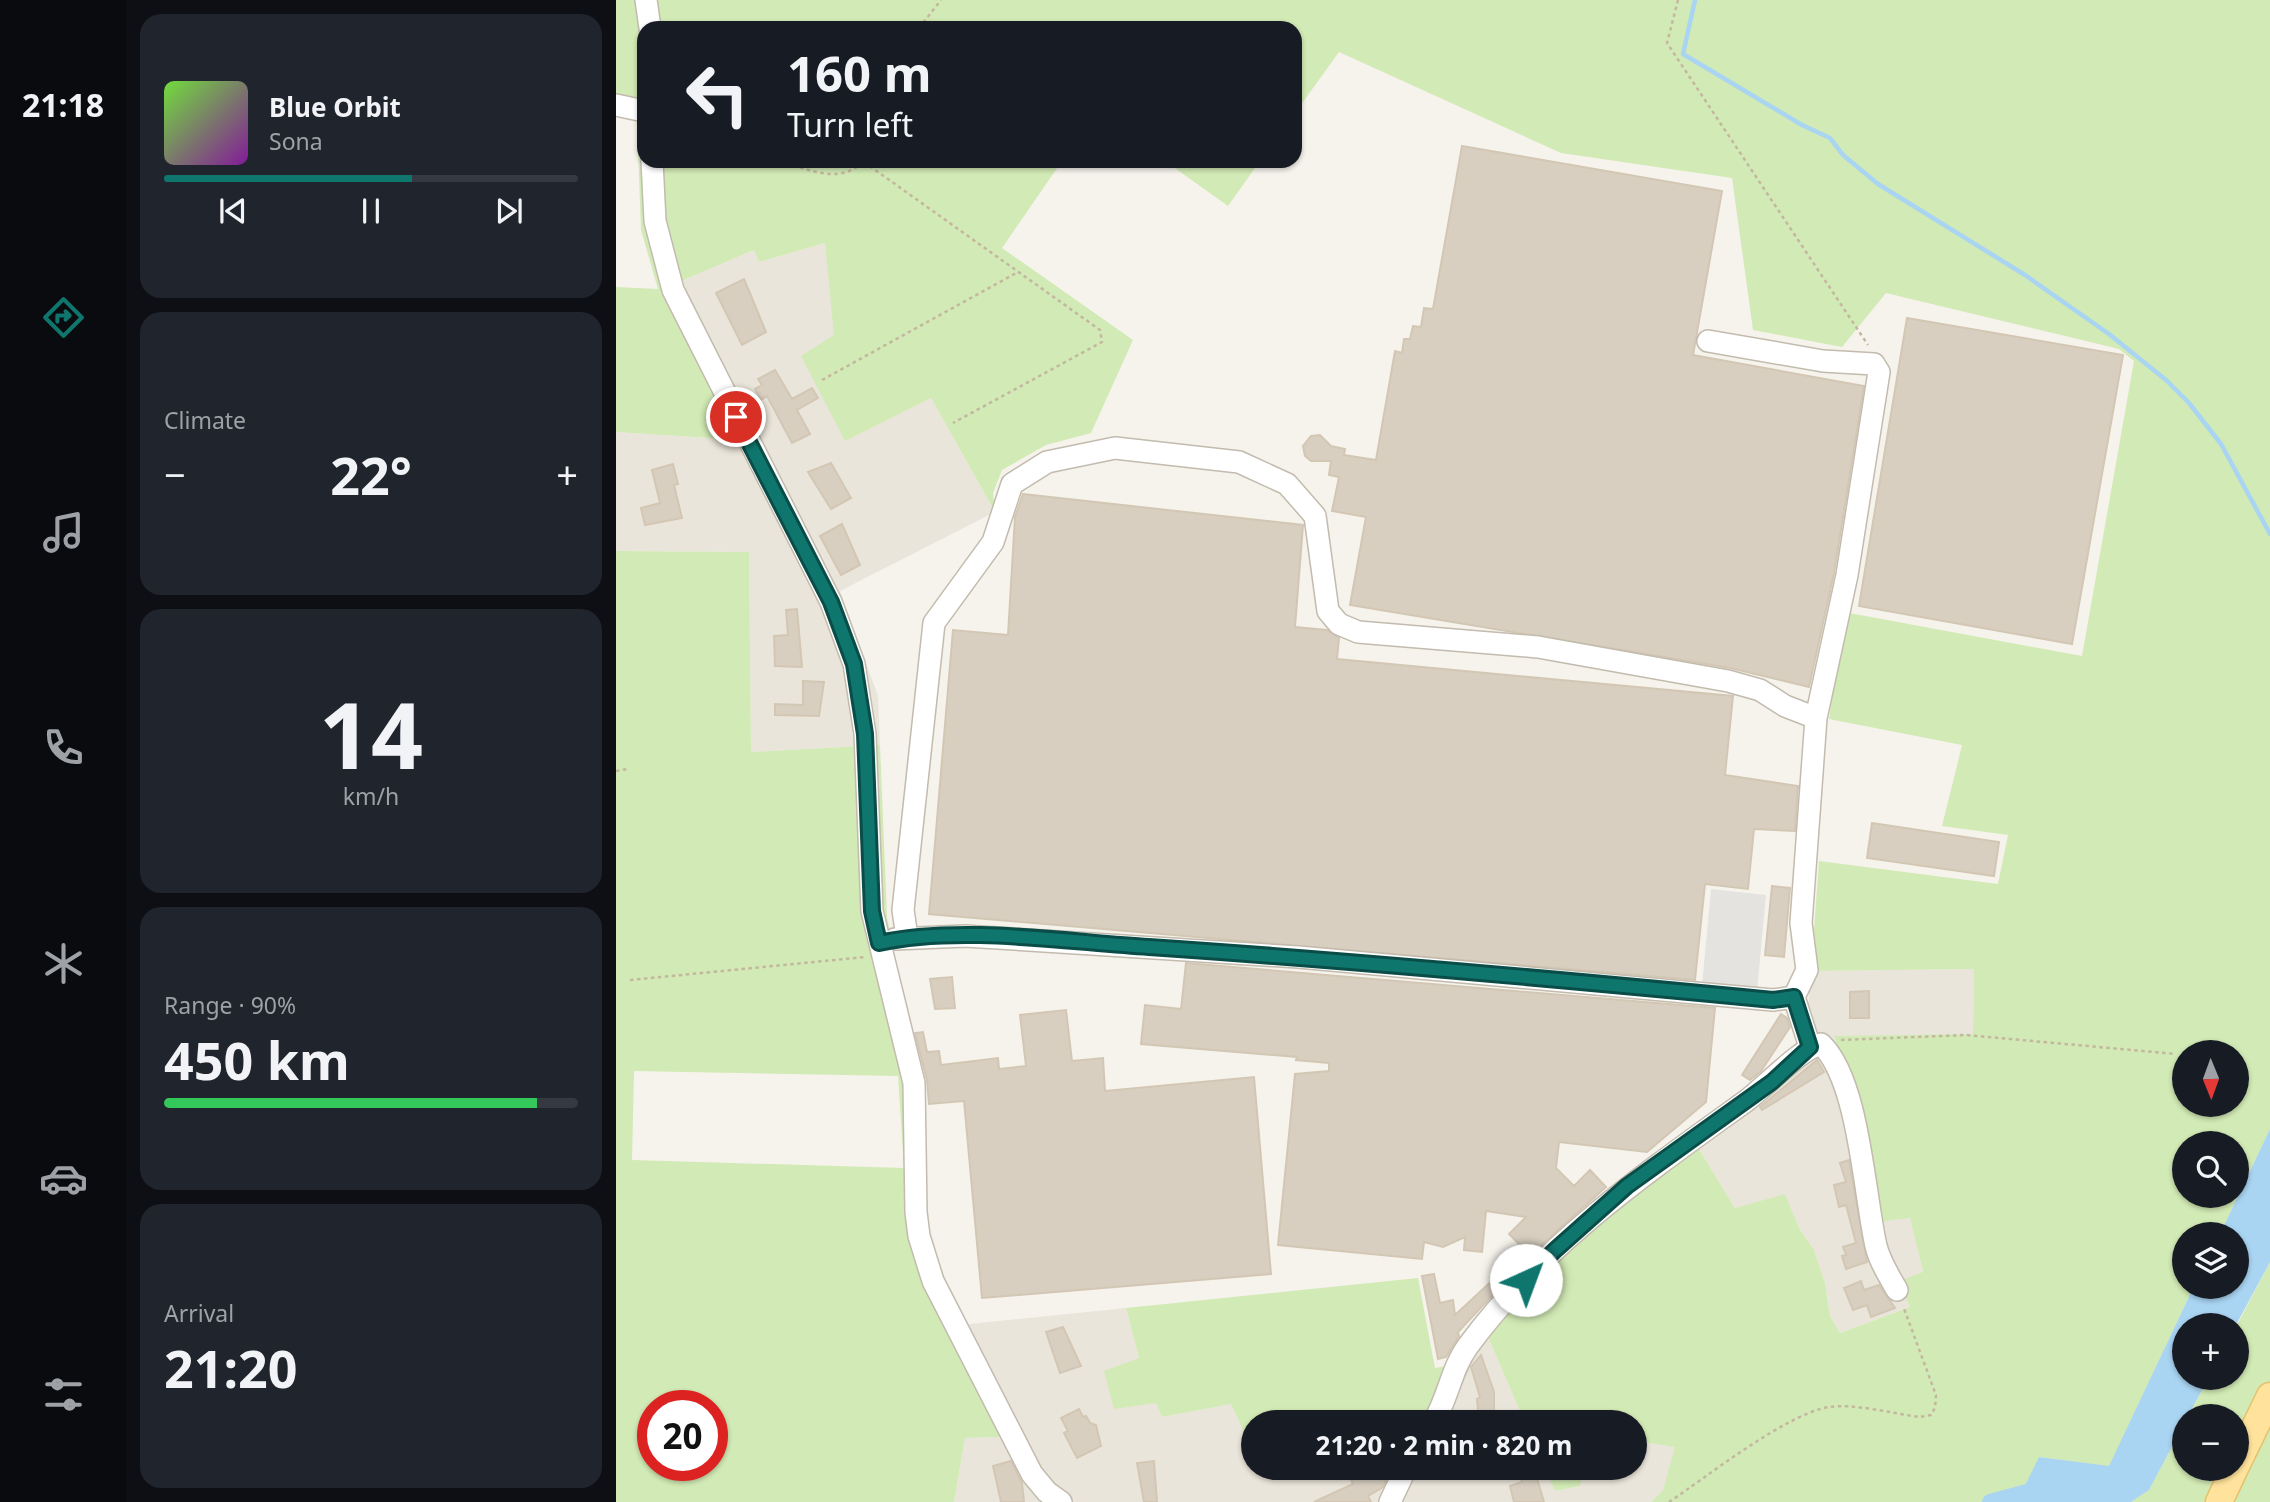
<!DOCTYPE html>
<meta charset="utf-8">
<style>
:root{--surface:#171b24;--page:#20242c;--text:#f1f3f6;--muted:#9ea1a6;--line:#363941;--accent:#0f766e}
body{margin:0;font-family:"Noto Sans",sans-serif;background:var(--page);color:var(--text);height:100vh;display:flex;flex-direction:column;font-size:26px;white-space:nowrap}
*{box-sizing:border-box;margin:0}
p{font-size:23px;color:var(--muted)}
.icon{flex:none;width:38px;height:38px;fill:none;stroke:currentColor;stroke-width:2;stroke-linecap:round;stroke-linejoin:round}
.map{position:relative;flex:1;overflow:hidden}
.details{display:flex;flex-direction:column;gap:14px;padding:14px;background:#0d0f14;width:490px}
.details>*{flex:none}
.guide{position:absolute;left:21px;top:21px;width:665px;height:147px;border-radius:21px;box-shadow:0 2px 5px #0004;background:#171b24;color:var(--text);overflow:hidden}
.needle{width:46px;rotate:179deg}
.fabs{position:absolute;left:1556px;top:1040px;display:grid;gap:14px}
.fabs a{display:grid;place-items:center;width:77px;height:77px;border-radius:50%;background:var(--surface);box-shadow:0 2px 5px #0004;font-size:35px}
.speed{position:absolute;left:21px;top:1390px;display:flex;gap:14px;font-size:35px;font-weight:700;text-align:center}
.speed>*{display:grid;place-content:center;width:91px;height:91px;border-radius:50%;background:var(--surface);box-shadow:0 2px 5px #0004;line-height:1}
.speed .limit{border:10px solid #d22;background:#fff;color:#111}
.pin{position:absolute;display:grid;place-items:center;width:60px;height:60px;color:#fff;margin:-30px;border:4px solid #fff;border-radius:50%;box-shadow:0 2px 7px #0007}
.me{position:absolute;width:77px;margin:-38px;rotate:43deg;stroke-linejoin:round;filter:drop-shadow(0 0 5px #0008)}
.turn{display:flex;align-items:center;gap:24px;height:147px;padding:0 35px;font-size:32px}
.turn .icon{width:91px;height:91px;stroke-width:2.5}
.turn b{display:block;font-size:49px;line-height:60px}
.big{font-size:52px;font-weight:700;line-height:1.1}
.details .card{flex:1;display:flex;flex-direction:column;justify-content:center;gap:10px;min-width:0;padding:0 24px;border-radius:21px;background:var(--page)}
.details .dial{align-items:center;gap:0}
.dial b{font-size:91px;line-height:1}
.song{display:flex;align-items:center;gap:21px}
.cover{width:84px;height:84px;border-radius:10px;background:linear-gradient(135deg,hsl(100 70% 55%),hsl(290 70% 35%))}
.played{height:7px;border-radius:4px;background:linear-gradient(90deg,var(--accent) 60%,var(--line) 60%)}
.keys{display:flex;justify-content:space-around;direction:ltr}
.heat{display:flex;justify-content:space-between;align-items:center;font-size:38px;direction:ltr}
.charge{height:10px;border-radius:5px;background:linear-gradient(90deg,#34c759 90%,var(--line) 0)}
.trip{position:absolute;left:625px;top:1410px;width:406px;height:70px;border-radius:35px;background:var(--surface);box-shadow:0 2px 5px #0004;font-weight:700;line-height:70px;text-align:center}
main{display:flex;flex:1;min-height:0}
.tabs{display:flex;flex-direction:column;width:126px;justify-content:space-around;align-items:center;background:#090b0e;color:var(--muted)}
.tabs .icon{width:49px;height:49px}
.tabs .selected{color:var(--accent)}
.tabs b{font-size:32px;color:var(--text)}
.map>svg:first-child{display:block}
</style>
<main>
<nav class="tabs">
<b>21:18</b>
<svg class="icon selected" aria-label="directions" viewBox="0 0 24 24"><path d="M12 3l9 9-9 9-9-9zM9 14v-3h6M13 9l2 2-2 2"/></svg>
<svg class="icon" aria-label="music" viewBox="0 0 24 24"><path d="M9 18V5l10-2v13"/><circle cx="6" cy="18" r="3"/><circle cx="16" cy="16" r="3"/></svg>
<svg class="icon" aria-label="phone" viewBox="0 0 24 24"><path d="M5 4h4l2 5-3 2q2 4 5 5l2-3 5 2v4C11 20 4 13 5 4z"/></svg>
<svg class="icon" aria-label="climate" viewBox="0 0 24 24"><path d="M12 3v18M4 7l16 10M4 17L20 7"/></svg>
<svg class="icon" aria-label="car" viewBox="0 0 24 24"><path d="M5 17H2v-5l4-1 3-4h7l3 4 3 1v5h-3M9 17h6M6 11h13"/><circle cx="7" cy="17" r="2"/><circle cx="17" cy="17" r="2"/></svg>
<svg class="icon" aria-label="filters" viewBox="0 0 24 24"><path d="M4 7h16M4 17h16"/><circle cx="9" cy="7" r="2"/><circle cx="15" cy="17" r="2"/></svg>
</nav>
<section class="details">
<div class="card">
<div class="song"><i class="cover"></i><div><b>Blue Orbit</b><p>Sona</p></div></div>
<div class="played"></div>
<div class="keys"><svg class="icon" aria-label="previous" viewBox="0 0 24 24"><path d="M18 5L8 12l10 7zM5 5v14"/></svg><svg class="icon" aria-label="pause" viewBox="0 0 24 24"><path d="M8 5v14M16 5v14"/></svg><svg class="icon" aria-label="next" viewBox="0 0 24 24"><path d="M6 5l10 7-10 7zM19 5v14"/></svg></div>
</div>
<div class="card"><p>Climate</p>
<div class="heat"><a>−</a><b class="big">22°</b><a>+</a></div>
</div>
<div class="card dial"><b>14</b><p>km/h</p></div>
<div class="card"><p>Range · 90%</p><b class="big">450 km</b><div class="charge"></div></div>
<div class="card"><p>Arrival</p><b class="big">21:20</b></div>
</section>
<div class="map">
<svg width="1654" height="1502" viewBox="0 0 1654 1502">
<rect width="100%" height="100%" fill="#f6f3ec"/>
<!-- residential -->
<path fill="#eae5da" d="M209,243l21,197 85,-42 64,114 -155,79 38,105 2,49 -129,7 -2,-200 -133,-1v-119l124,8 -75,-152 89,-38 5,12z
M1358,969l-1,65 -139,3 22,63 21,122 33,-5 13,56 -13,34 -70,26 -10,-17 -5,-33 -11,-33 -15,-22 -14,-33 -50,13 -46,-75 66,-44 51,-57 5,-61z
M510,1308l13,50 23,59 69,-13 22,49v15h7l5,11 77,-11h203l10,23 25,-5 4,-18h50l1,-27 41,6 -13,43 -12,12h-697l11,-64 56,-2 -61,-111z
M872,1337l37,86h-104l6,-9z"/>
<!-- green -->
<path fill="#d2eab5" fill-rule="evenodd" d="M0,0h1654v1129l-50,105h-36v52h10l-85,181 -69,-10 -23,45h-366l12,-12 12,-43 -40,-6 -1,-18h-109l-37,-86 -11,-12 212,-192 46,75 50,-14 14,34 15,22 11,33 5,33 10,17 70,-26 -11,-26 24,-9 -13,-54 -34,4 -20,-122 -22,-64 139,-2 1,-65 -163,2 8,-110 179,23 10,-49 -66,-9 20,-81 -133,-26 15,-107 238,44 52,-295 -15,-12 -233,-56 -44,54 -89,-17 -21,-152 -171,-25 -222,-101 -44,61v-85h-651v133h418l-60,87 131,92 -42,93 -45,12 -44,25 -9,23 2,19 -64,-114 -86,43 -44,-85 33,-21 -9,-92 -66,19 -5,-12 -89,38 76,152 -125,-8v-145l42,2 -17,-59 -4,-109 -21,-6zM1568,1052h52v52h-52zM1568,1143h52v52h-52z
M549,161h95l-32,45z
M0,551l133,1 2,200 129,-7 7,172 38,191 2,120 26,73 69,135 -57,2 -11,64h-338zM18,1071l264,5 6,92 -272,-8zM37,1405h59v60h-59z
M1654,1262v240h-139l18,-12 35,-66v44h52v-52h-48l21,-39h27l1,-52z
M802,1278l17,90 18,-3 -32,58h-168v30l-22,-49 -69,13 -6,-14 -42,6 -10,-38 35,-13 -13,-50z
M929,1468h39l-4,18 -25,5z"/>
<!-- parking -->
<path fill="#e5e3e0" d="M1095,889l55,6 -9,96 -55,-6z"/>
<!-- water -->
<path fill="#a9d4f2" d="M1654,1129v133l-34,63h-52v52h25l-21,39h-4v8l-35,66 -18,12h-114l22,-45 70,9 85,-180h42v-52h-16z"/>
<g fill="none" stroke-linecap="round" stroke-linejoin="round">
<!-- stream -->
<path stroke="#a9d4f2" stroke-width="4.5" d="M1079,0l-12,54 119,71 28,13 13,17 35,29 147,91 84,59 57,46 23,23 32,41 49,90"/>
<!-- canal -->
<path stroke="#a9d4f2" stroke-width="16" d="M1374,1502l51,-14"/>
</g>
<!-- building -->
<path fill="#d8cfc1" stroke="#d3c7b4" stroke-width="2" d="M846,146l260,45 -29,164 171,31 -30,187 -25,114 -79,-19 -380,-63 16,-88 -34,-6 7,-34 -10,-2 2,-14h-20l-6,-5 -2,-10 8,-10 9,-1 11,11 14,3 -1,6 32,5 19,-109 7,2 2,-14h6l3,-13 8,1 3,-19 9,1z
M128,279l22,53 -24,13 -26,-52z
M1291,318l216,37 -51,289 -213,-38z
M159,370l17,29 20,-11 6,10 -21,12 13,24 -18,9 -25,-47 -6,4 -6,-11 7,-4 -4,-6z
M215,463l20,35 -20,11 -23,-37z
M57,464l5,20 -4,1 8,33 -37,7 -4,-17 19,-5 -8,-33z
M407,494l280,31 -8,102 32,3 12,8 -2,21 396,37 -8,79 73,11 -3,45 -41,-2 -6,60 -43,-5 -10,96 -766,-66 24,-284 55,5 7,-118z
M226,524l18,41 -19,10 -21,-39z
M181,609l5,58 -27,-1 -1,-30 14,-1 -2,-25z
M187,681l21,1 -5,34 -44,-1v-11l28,1z
M1256,823l127,19 -5,34 -127,-18z
M1156,886l18,2 -6,69 -19,-2z
M570,963l529,45 -9,94 -59,50 -88,-10 -3,26 18,18 16,-16 16,17 -76,68 -21,-21 17,-17 -40,-6 -4,41 -18,-2 1,-13 -22,10 -19,-5 -2,17 -144,-14 17,-171 34,-3v-8l-33,-3 1,-3 -156,-13 4,-39 36,4z
M336,977l3,31 -20,1 -5,-30z
M1253,991v27h-19v-26z
M450,1010l6,51 31,-3 2,33 149,-14 17,197 -289,24 -18,-197 -35,3 -2,-24 -12,-47 8,-1 4,20 12,-1 2,14 57,-7 1,11 27,-3 -6,-51z
M1165,1014l6,4 3,9 -29,44 -11,9 -8,-5z
M1201,1060l7,12 -62,38 -2,-3z
M1233,1160l18,102 -21,7 -4,-13 4,-1 -3,-8 13,-4 -10,-38 -7,2 -5,-22 12,-3 -6,-19z
M818,1274l6,29 13,-3 2,15 40,-37 7,7 -44,47 1,4 -13,21 -8,2 -16,-83z
M1245,1281l3,9 15,-5 16,23 -24,9 -4,-12 -14,5 -9,-22z
M447,1327l18,39 -21,7 -14,-41z
M865,1355l13,37v31l-15,-2 -2,-22 3,-2 -9,-30z
M463,1409l4,8 3,-1 4,7 6,2 5,21 -24,12 -13,-25 4,-2 -7,-13z
M395,1461l11,22 2,19h-23l-8,-36z
M538,1461l3,41h-13l-7,-39z
M752,1468l4,6 13,-6 5,3 -7,16 -15,9 3,6h-57l39,-18 -3,-7z
M902,1468h16l10,34h-30l-4,-16 12,-4z"/>
<g fill="none" stroke-linecap="round" stroke-linejoin="round">
<defs>
<path id="minor" d="M30,0l4,28
M0,105l28,6
M36,161l3,60 18,69 158,312 23,62 11,70 7,177 42,172 2,129 3,24 14,45 99,193 15,18 14,10
M1092,341l115,20 51,3 5,8 -32,203 -31,143 -15,205 6,47 -13,27 16,50
M291,937l-4,-27 31,-287 59,-81 19,-58 35,-22 68,-14 124,14 48,22 28,32 13,95 11,13 19,8 180,15 190,34 32,9 25,16 31,12
M279,939l70,-3 333,21 475,43 21,-3
M817,1423c15,-24 18,-54 35,-77 74,-101 178,-173 278,-245 20,-15 54,-52 75,-57 38,36 43,149 55,202 4,16 13,30 21,44
M774,1502l16,-34"/>
<path id="major" d="M1620,1466l34,-70
M1603,1502l16,-34"/>
</defs>
<!-- minor casing -->
<use href="#minor" stroke="#c2bbae" stroke-width="24"/>
<!-- major casing -->
<use href="#major" stroke="#e6c16a" stroke-width="29"/>
<!-- path -->
<path stroke="#c4b79f" stroke-width="2.5" stroke-dasharray="3.5 3.5" stroke-linecap="butt" d="M1062,0l-11,43 201,302
M303,28l22,-28
M164,161c30,9 60,24 84,0
M248,162l236,168 2,12 -149,81
M206,380l196,-108
M0,771l12,-2
M14,980l235,-23
M1225,1040l125,-5 210,19
M1053,1502c39,-26 117,-88 160,-95 24,-4 66,7 91,10l11,-2 4,-7 1,-13 -33,-89"/>
<!-- minor -->
<use href="#minor" stroke="#fff" stroke-width="21"/>
<!-- major -->
<use href="#major" stroke="#ffe39c" stroke-width="26"/>
</g>
<g fill="none" stroke-linecap="round" stroke-linejoin="round">
<defs>
<path id="route" d="M120,417l95,185 23,62 11,70 7,177 7,32c81,-18 187,-1 270,4 208,14 416,33 624,53l21,-3 16,50 -38,35 -145,104 -73,65 -28,29"/>
</defs>
<!-- route casing -->
<use href="#route" stroke="#0a4d48" stroke-width="18"/>
<!-- route -->
<use href="#route" stroke="#0f766e" stroke-width="12"/>
</g>
</svg>
<div class="fabs">
<a><svg class="needle" viewBox="-14 -14 28 28"><path d="M0-13l5 13h-10z" fill="#e53935"/><path d="M0 13l5-13h-10z" fill="#9ea1a6"/></svg></a>
<a><svg class="icon" aria-label="search" viewBox="0 0 24 24"><circle cx="10" cy="10" r="6"/><path d="M15 15l6 6"/></svg></a>
<a><svg class="icon" aria-label="layers" viewBox="0 0 24 24"><path d="M12 4l9 5-9 5-9-5zM3 14l9 5 9-5"/></svg></a>
<a>+</a>
<a>−</a>
</div>
<div class="speed"><div class="limit">20</div></div>
<div class="pin" style="left:120px;top:417px;background:#d93025"><svg class="icon" aria-label="arrive" viewBox="0 0 24 24"><path d="M6 21V4h12l-3 4 3 4H6"/></svg></div>
<svg class="me" style="left:910px;top:1280px" viewBox="-20 -20 40 40"><circle r="19" fill="#fff"/><path d="M0-13L10 11 0 6-10 11z" fill="#0f766e"/></svg>
<div class="trip">21:20 · 2 min · 820 m</div>
<div class="guide">
<div class="turn"><svg class="icon" aria-label="left" viewBox="0 0 24 24"><path d="M17 20v-9H6M10 6l-5 5 5 5"/></svg><div><b>160 m</b>Turn left</div></div>
</div>
</div>
</main>
